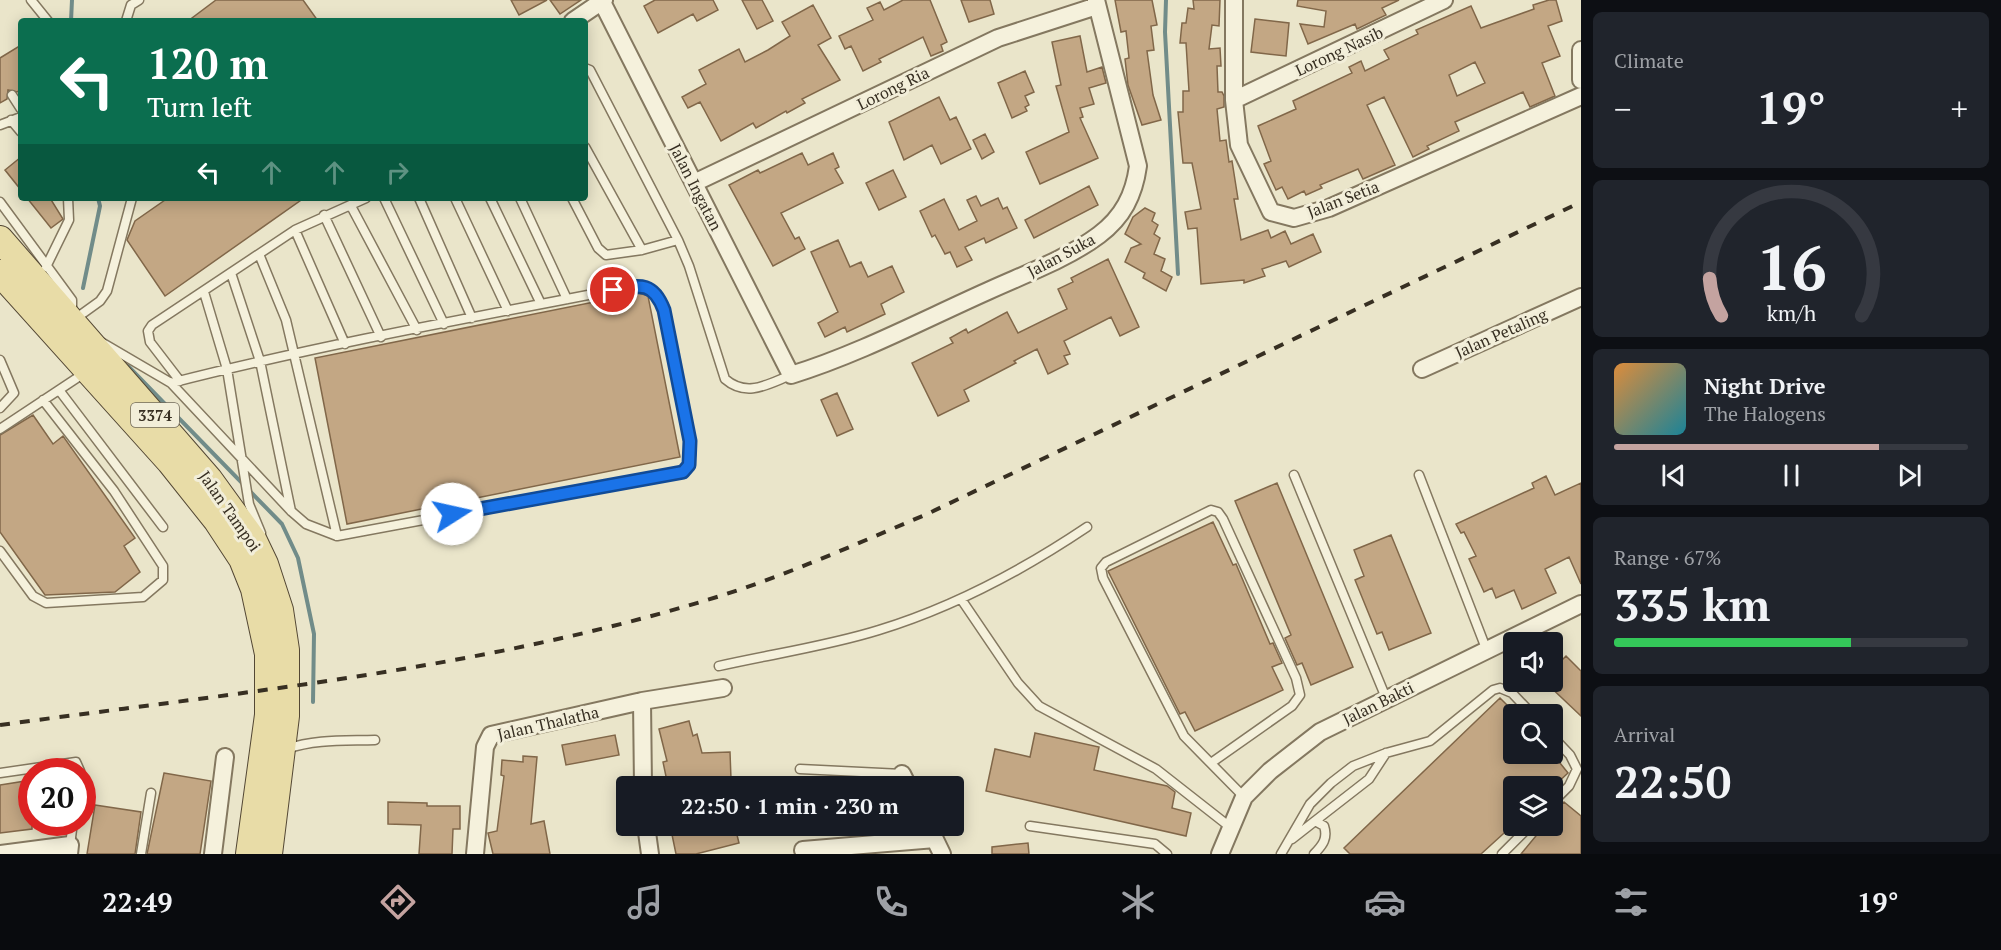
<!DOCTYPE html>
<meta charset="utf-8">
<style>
:root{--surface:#171b24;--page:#20242c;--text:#f1f3f6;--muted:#9ea1a6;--line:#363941;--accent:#c4a3a0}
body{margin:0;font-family:"PT Serif",serif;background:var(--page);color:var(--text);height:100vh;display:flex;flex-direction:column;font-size:22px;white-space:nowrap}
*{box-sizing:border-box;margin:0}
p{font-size:20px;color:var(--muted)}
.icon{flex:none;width:33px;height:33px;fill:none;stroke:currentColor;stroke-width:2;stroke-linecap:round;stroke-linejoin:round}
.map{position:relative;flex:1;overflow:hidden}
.details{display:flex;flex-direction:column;gap:12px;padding:12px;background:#0d0f14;width:420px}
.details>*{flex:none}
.top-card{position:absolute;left:18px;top:18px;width:570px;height:183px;border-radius:6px;box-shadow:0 3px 15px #0003;background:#0b6e4f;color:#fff;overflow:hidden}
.fabs{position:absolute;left:1503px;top:632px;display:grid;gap:12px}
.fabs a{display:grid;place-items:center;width:60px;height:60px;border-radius:6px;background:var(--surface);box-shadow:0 3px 15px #0003;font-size:30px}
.speed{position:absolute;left:18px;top:758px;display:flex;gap:12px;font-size:30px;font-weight:700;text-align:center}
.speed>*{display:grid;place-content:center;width:78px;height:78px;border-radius:50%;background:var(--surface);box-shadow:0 3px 15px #0003;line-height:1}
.speed .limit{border:9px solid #d22;background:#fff;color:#111}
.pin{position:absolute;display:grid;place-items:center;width:51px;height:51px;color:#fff;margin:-26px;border:3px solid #fff;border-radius:50%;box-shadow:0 2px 6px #0007}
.me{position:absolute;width:66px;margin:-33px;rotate:80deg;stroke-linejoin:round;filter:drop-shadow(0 0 4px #0008)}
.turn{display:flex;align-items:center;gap:21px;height:126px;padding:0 30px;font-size:27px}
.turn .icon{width:78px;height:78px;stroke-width:2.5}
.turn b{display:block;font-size:42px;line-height:51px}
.lanes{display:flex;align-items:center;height:57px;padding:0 30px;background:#0003;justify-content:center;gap:30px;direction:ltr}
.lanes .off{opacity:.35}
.big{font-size:45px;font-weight:700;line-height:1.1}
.details .widget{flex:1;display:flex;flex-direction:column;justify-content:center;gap:9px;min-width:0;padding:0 21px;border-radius:9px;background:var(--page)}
.details .dial{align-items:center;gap:0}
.dial svg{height:156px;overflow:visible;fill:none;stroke:var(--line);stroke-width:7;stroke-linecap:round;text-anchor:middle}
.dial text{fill:var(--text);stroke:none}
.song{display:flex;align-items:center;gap:18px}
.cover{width:72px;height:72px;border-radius:9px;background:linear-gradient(135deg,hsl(30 70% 55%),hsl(190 70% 35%))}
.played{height:6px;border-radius:3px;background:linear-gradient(90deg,var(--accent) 75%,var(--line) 75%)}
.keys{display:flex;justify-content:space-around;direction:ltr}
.heat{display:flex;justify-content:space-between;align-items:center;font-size:33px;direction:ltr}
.charge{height:9px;border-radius:4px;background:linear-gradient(90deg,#34c759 67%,var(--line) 0)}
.trip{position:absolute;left:616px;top:776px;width:348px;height:60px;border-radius:6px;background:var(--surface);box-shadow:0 3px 15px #0003;font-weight:700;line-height:60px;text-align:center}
.tab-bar{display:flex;height:96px;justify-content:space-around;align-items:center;background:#090b0e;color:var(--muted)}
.tab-bar .icon{width:42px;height:42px}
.tab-bar .current{color:var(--accent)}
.tab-bar b{font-size:27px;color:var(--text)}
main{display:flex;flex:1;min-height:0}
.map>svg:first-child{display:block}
</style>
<main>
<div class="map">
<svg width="1581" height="854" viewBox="0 0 1581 854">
<rect width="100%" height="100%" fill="#eae5ca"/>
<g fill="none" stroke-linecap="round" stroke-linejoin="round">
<!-- stream -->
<path stroke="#718c89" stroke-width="4" d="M1166,0l-1,32 13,242
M71,21l1,-21
M83,288l17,-82 -2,-8
M128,366l154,158 16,34 16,76 -1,68"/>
</g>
<!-- building -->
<path fill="#c3a784" stroke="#816749" stroke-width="1.5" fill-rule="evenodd" d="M216,0h87l15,21h-130z
M511,0h36l-28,15z
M550,0h31l-21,14z
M655,0h58l5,10 -21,11 -4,-7 -35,19 -14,-27z
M742,0h20l11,21 -16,8z
M903,0h27l17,42 -6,3 2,6 -12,5 -8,-19 -44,22 2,3 -18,9 -12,-25 -6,3 -6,-13 34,-16 -6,-12 13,-6 4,8z
M961,0h29l4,14 -25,8z
M1115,0h37l5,25 -6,1 3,24 -7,1 6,44 8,25 -19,5 -14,-40 -3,-26 4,-1 -3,-27 -5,1z
M1193,0h27l-1,26 -7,-1 -3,24 11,-1 1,18h-4l1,26h4l2,4v11l-7,2 3,32 6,-1 3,22 3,-1 6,38h-4l7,41 27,-10 3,8 14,-7 6,13 22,-10 8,18 -32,15 -3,-6 -24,8 3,7 -21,7v-3l-43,4 -4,-56 -9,1 -3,-17 16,-3 -9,-46h-9l-5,-51h5v-21h6l-3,-48h-6l2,-20h4l2,-15 6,1z
M1298,0h101l-17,8 4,7 -29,14 -2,-5 -47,20 -8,-20 24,3 2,-16 -29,-5z
M1549,0h7l6,21 -14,5 12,30 -18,7 13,33 -25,11 -7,-15 -68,30 4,9 -32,15 2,3 -16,8 -29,-60 -17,8 28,60 -32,14 -5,-10 -38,16 2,3 -16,7 -2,-4 -16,8 -6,-12 -6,3 -12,-26 7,-3 -13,-35 38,-17 -3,-8 59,-28 -3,-6 12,-6 4,10 24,-12 -5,-9 34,-16 -2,-4 55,-24 10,22 53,-19 -1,-4zM1475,62l10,21 -28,13 -8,-21z
M813,5l18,33 -13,7 22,35 -38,19 3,4 -18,10 -1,-2 -30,17 -3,-5 -32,18 -21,-39 -12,6 -6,-11 24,-13 -7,-14 40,-21 6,13 23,-12 22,-14 -8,-14z
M1255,19l34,4 -3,33 -35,-4z
M1080,36l7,36 15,-5 4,16 -17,5 5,16 -14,4 3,9 -3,1 18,40 -58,26 -14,-32 43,-20 -13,-46 5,-1 -9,-43z
M21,45v44l-4,3 -9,-2 -1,9 -7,4v-45z
M1025,71l9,21 -9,4 4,9 -4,2 2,4 -15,7 -14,-35z
M939,97l11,23 6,-3 15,32 -30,15 -9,-19 -28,15 -15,-38z
M985,134l9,18 -12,7 -9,-19z
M802,153l6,12 25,-12 6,14 -4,2 8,14 -62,30 14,26 4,-2 6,12 -32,17 -44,-81 29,-15 2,3z
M21,157v33l-16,-20z
M893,170l13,27 -27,13 -13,-27z
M1089,186l9,19 -64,33 -9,-18z
M976,196l5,10 17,-8 5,11 4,-2 10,21 -31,15 -2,-5 -19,9 7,13 -15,7 -7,-15 -5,2 -10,-19 -3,2 -12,-26 24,-12 15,31 18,-9 -10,-21z
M27,198h23l13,21 -12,9z
M168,198h136l-139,98 -38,-56 8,-19z
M1145,208l10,5 -3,8 6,4 -4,9 6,4 -6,16 11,5 -4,12 11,6 -6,14 -23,-13 2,-5 -20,-11 6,-14 10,-4 -16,-10 8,-17z
M838,240l12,27 11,-5 7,15 24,-11 12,26 -23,12 4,10 -38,18 -2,-5 -20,10 -7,-14 20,-11 -27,-60z
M1108,259l31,68 -19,9 -9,-19 -47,24 6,13 -6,2 4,8 -20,10 -11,-25 -23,12 2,2 -52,27 5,11 -31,15 -26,-53 41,-20 -3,-5 16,-9 2,4 39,-21 11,21 49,-24 -9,-20 15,-7 -2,-4z
M639,293l9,3 32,161 -333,67 -32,-166z
M837,393l16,36 -16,7 -16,-36z
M33,415l20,29 10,-8 72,102 -11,8 16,26 -25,20 -70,3 -45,-63v-97z
M1546,476l9,19 26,-12v101l-12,-27 -24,12 11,24 -34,16 -8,-19 -18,8 -4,-10 -8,4 -15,-33 7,-3 -12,-24 -3,1 -5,-9 78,-36 -2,-5z
M1277,483l76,184 -42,18 -9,-22 -5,2 -12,-27 6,-3 -56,-134z
M1213,522l20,43 3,-1 34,80 3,-1 9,20 -10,4 11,23 -88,41 -10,-19 -5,2 -72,-143z
M1391,535l40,98 -42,17 -7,-18 -5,2 -22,-54 9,-4 -10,-26z
M1566,656l15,15v45l-37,-35h8v-11z
M1500,698l14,14v41h38l16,20 -14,13h-40v38l-33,30h-131l-6,-6z
M689,721l4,15 4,-2 5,19 28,-1 1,27 -63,7 -5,-24 4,-1 -8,-32z
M1035,733l64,14 -5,23 73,16 8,6 -3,16 19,5 -5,23 -200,-45 9,-42 35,8z
M615,735l4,20 -53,10 -4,-20z
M523,756l14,1 -6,67 13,-3 6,33h-57l-5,-21 9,-2 7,-55 -3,-1 1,-15 21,2z
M164,773l47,8 -11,73h-53z
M32,780v49l-32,4v-48z
M388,802l39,1v3h33v23h-7l-1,25h-33l2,-29 -33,-1z
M1564,802l17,14v38h-60l24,-29h7v-9z
M95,805l46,7 -6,42h-48z
M670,825h68l3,9 -4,1 2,8 -43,11h-20z
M1028,843l1,11h-37v-7z"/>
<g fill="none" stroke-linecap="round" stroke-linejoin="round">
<defs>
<path id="service" d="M31,0l17,21
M126,21l5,-16 8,-5
M12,95l9,14
M11,120l10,12
M0,125l21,-8
M585,147l57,103
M384,198l60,126
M419,198l53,120
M455,198l53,113
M490,198l51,106
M520,198l47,101
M572,198l26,50 8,7 36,-5 36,-10 -88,-170 -5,-2
M0,202l72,98v12
M351,206l66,124
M324,215l57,122
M295,230l50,114
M678,240l11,26 36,113c22,19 43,5 66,-4
M259,254l27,66 51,216
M46,267l23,-47 -1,-22
M231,273l29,88 31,150
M204,292l23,77 22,135 12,29
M75,319l25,-18 7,-10 25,-93
M101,342l70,41 120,128 15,13 31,12 346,-64 6,-7 2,-11 -27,-144c-6,-16 -11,-22 -29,-24 -155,30 -311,58 -464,97
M0,360l14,33 -14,15
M180,381l-30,-39 -2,-11 4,-6 143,-95 71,-32
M59,390l104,137
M0,429l86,-57
M1294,475l92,223
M1419,475l68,176
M0,551l33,45 13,7 97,-6 20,-17v-14l-49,-75 -71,-91
M961,599l57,84 21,23 117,63 74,58
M719,666c53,-12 109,-20 160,-36 75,-23 144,-60 208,-103
M1552,736l18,19 7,14 -8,17 -17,17
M287,749c28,-10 58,-8 88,-9
M1211,763l81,-57 8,-11 -4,-17 -73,-159 -5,-7 -7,-2 -105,52 -5,6 2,10 81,158 60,61
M800,769l102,5
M0,773l76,-11 4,9
M1030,826l125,18 12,10
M1292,839l23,-18
M70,845l3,-23
M141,854l10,-61
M1281,854l29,-50 21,-21 22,-17 33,-13 44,-12 63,-51 7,-2 12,5 20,21
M1314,854c9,-9 14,-16 10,-28l-9,-5 54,-42 17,-26
M1502,854l29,-29"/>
<path id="minor" d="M601,0l190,375c68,-21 132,-55 197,-84 37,-17 79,-32 111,-56 24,-18 35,-40 39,-69l-42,-166
M1234,0v100l5,45 32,67 23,6 35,-10 252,-112
M573,21l31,-21
M1581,50v30
M1234,100l210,-100
M694,183l304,-145 99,-32
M1422,369l159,-72
M642,701l1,85
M902,774l6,12
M646,825l4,29
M928,825l14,29
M803,850l132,-11
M0,854l70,-9 -1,9
M213,854l12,-97
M475,854l10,-107 6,-12 151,-34 81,-13
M1220,854l24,-57 26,-26 50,-39 261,-128"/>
<path id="primary" d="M0,239l209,240 45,62 11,23 15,46 6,40v66l-17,138
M0,273l170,189 47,59 25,38 12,30 14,65v61l-19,139"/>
</defs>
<!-- service casing -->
<use href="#service" stroke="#847860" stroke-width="11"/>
<!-- minor casing -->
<use href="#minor" stroke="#847860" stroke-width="20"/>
<!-- primary casing -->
<use href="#primary" stroke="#534734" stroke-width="28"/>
<!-- service -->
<use href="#service" stroke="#f5f1dc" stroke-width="8"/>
<!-- minor -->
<use href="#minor" stroke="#f5f1dc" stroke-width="16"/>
<!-- primary -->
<use href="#primary" stroke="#e8dca7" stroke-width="26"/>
<!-- rail -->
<path stroke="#372f22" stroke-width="4" stroke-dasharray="10 10" stroke-linecap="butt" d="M0,725c242,-33 486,-56 720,-129 70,-22 138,-53 205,-81l656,-313"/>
</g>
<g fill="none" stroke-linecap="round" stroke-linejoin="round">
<defs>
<path id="route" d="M452,514l231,-42 6,-7 1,-24 -26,-131c-11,-29 -24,-25 -51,-20"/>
</defs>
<!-- route casing -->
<use href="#route" stroke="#114b97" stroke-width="15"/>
<!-- route -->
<use href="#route" stroke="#1a73e8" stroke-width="10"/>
</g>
<g text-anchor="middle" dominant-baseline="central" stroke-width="6" stroke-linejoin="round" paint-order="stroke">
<!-- shield labels -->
<rect fill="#f2eed9" stroke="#6f6859" stroke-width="1.5" x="131" y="403" width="48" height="24" rx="4.5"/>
<g font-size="15" font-weight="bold" fill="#372f22">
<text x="155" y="415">3374</text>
</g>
<!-- street labels -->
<g font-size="16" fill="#372f22" stroke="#f2eed9">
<text transform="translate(1339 51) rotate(-25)">Lorong Nasib</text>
<text transform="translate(893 88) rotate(-26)">Lorong Ria</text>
<text transform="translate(696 187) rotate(63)">Jalan Ingatan</text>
<text transform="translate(1343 199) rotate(-21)">Jalan Setia</text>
<text transform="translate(1061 255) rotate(-28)">Jalan Suka</text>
<text transform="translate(1501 333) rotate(-24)">Jalan Petaling</text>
<text transform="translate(230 511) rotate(55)">Jalan Tampoi</text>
<text transform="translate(1378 703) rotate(-26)">Jalan Bakti</text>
<text transform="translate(548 723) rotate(-13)">Jalan Thalatha</text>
</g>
</g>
</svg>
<div class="fabs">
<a><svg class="icon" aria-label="sound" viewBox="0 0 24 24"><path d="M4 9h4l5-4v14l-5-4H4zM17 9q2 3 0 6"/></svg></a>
<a><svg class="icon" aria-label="search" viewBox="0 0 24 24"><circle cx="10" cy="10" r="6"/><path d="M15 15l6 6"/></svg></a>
<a><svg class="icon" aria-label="layers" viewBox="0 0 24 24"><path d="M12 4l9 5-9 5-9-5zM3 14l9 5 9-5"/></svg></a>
</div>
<div class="speed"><div class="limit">20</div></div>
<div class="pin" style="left:613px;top:290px;background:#d93025"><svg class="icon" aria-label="arrive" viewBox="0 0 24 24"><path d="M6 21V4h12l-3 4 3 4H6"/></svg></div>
<svg class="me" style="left:452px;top:514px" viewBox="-20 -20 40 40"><circle r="19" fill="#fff"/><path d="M0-13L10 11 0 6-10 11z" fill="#1a73e8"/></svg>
<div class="trip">22:50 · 1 min · 230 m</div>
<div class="top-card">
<div class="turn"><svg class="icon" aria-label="left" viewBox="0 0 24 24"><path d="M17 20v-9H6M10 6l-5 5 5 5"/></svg><div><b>120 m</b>Turn left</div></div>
<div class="lanes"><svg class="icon" aria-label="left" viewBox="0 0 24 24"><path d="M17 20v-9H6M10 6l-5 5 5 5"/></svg><svg class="icon off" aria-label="ahead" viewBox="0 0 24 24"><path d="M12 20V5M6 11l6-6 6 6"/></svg><svg class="icon off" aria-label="ahead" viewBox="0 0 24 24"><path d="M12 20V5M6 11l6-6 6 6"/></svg><svg class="icon off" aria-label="right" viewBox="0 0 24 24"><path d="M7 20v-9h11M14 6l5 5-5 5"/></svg></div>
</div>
</div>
<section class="details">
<div class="widget"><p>Climate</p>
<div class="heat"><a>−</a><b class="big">19°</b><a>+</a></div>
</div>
<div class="widget dial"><svg viewBox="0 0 100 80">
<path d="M14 69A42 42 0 1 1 86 69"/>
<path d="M14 69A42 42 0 0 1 8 50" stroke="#c4a3a0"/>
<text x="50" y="56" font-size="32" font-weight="700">16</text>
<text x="50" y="72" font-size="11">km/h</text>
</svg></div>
<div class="widget">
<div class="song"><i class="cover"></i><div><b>Night Drive</b><p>The Halogens</p></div></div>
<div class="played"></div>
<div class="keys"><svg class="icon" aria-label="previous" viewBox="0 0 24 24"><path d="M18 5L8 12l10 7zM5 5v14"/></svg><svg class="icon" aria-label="pause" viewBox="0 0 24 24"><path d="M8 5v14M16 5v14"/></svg><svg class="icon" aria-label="next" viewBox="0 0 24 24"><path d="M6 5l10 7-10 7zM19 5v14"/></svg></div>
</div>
<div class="widget"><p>Range · 67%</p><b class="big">335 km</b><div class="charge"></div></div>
<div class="widget"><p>Arrival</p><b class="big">22:50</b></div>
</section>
</main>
<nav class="tab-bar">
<b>22:49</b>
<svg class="icon current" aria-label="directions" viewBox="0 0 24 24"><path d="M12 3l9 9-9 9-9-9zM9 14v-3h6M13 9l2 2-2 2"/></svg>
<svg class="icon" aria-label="music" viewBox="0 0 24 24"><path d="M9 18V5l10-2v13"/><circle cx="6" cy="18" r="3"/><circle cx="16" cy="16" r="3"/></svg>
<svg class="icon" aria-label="phone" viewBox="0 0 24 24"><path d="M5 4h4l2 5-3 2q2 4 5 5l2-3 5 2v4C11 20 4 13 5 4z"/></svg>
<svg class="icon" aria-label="climate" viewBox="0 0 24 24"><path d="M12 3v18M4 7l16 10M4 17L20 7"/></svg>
<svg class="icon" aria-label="car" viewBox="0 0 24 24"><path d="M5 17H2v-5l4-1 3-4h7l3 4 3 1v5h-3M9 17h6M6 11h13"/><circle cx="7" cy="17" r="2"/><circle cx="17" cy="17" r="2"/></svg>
<svg class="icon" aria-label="filters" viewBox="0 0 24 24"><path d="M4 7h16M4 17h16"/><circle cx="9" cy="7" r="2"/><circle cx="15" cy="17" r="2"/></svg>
<b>19°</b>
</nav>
